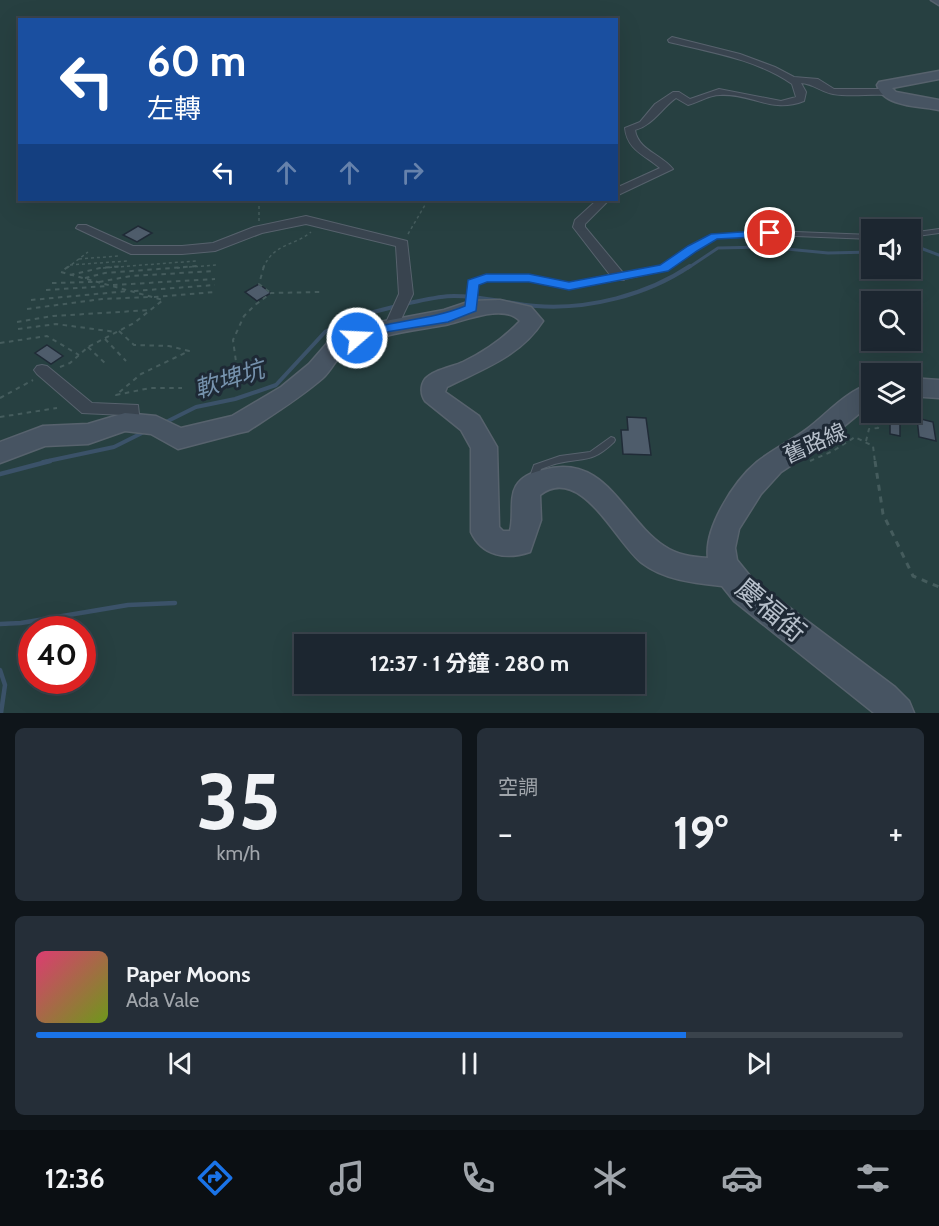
<!DOCTYPE html>
<html lang="zh-TW">
<meta charset="utf-8">
<style>
:root{--surface:#1c2630;--page:#252e38;--text:#f1f3f6;--muted:#a0a5ab;--line:#3a434c;--accent:#1a73e8}
body{margin:0;font-family:Cabin,"Noto Sans TC",sans-serif;background:var(--page);color:var(--text);height:100vh;display:flex;flex-direction:column;font-size:22px;white-space:nowrap}
*{box-sizing:border-box;margin:0}
p{font-size:20px;color:var(--muted)}
.icon{flex:none;width:33px;height:33px;fill:none;stroke:currentColor;stroke-width:2;stroke-linecap:round;stroke-linejoin:round}
.map{position:relative;height:713px;overflow:hidden}
.details{display:flex;flex-direction:column;gap:15px;padding:15px;background:#0f151a;flex:1}
.details>*{flex:none}
.hud{position:absolute;left:18px;top:18px;width:600px;height:183px;border-radius:0px;box-shadow:0 6px 24px #0002,0 0 0 2px var(--line);background:#1a4fa0;color:#fff;overflow:hidden}
.buttons{position:absolute;left:861px;top:219px;display:grid;gap:12px}
.buttons a{display:grid;place-items:center;width:60px;height:60px;border-radius:0px;background:var(--surface);box-shadow:0 6px 24px #0002,0 0 0 2px var(--line);font-size:30px}
.speed{position:absolute;left:18px;top:616px;display:flex;gap:12px;font-size:30px;font-weight:700;text-align:center}
.speed>*{display:grid;place-content:center;width:78px;height:78px;border-radius:50%;background:var(--surface);box-shadow:0 6px 24px #0002,0 0 0 2px var(--line);line-height:1}
.speed .limit{border:9px solid #d22;background:#fff;color:#111}
.pin{position:absolute;display:grid;place-items:center;width:51px;height:51px;color:#fff;margin:-26px;border:3px solid #fff;border-radius:50%;box-shadow:0 2px 6px #0007}
.me{position:absolute;width:66px;margin:-33px;rotate:71deg;stroke-linejoin:round;filter:drop-shadow(0 0 4px #0008)}
.turn{display:flex;align-items:center;gap:21px;height:126px;padding:0 30px;font-size:27px}
.turn .icon{width:78px;height:78px;stroke-width:2.5}
.turn b{display:block;font-size:42px;line-height:51px}
.lanes{display:flex;align-items:center;height:57px;padding:0 30px;background:#0003;justify-content:center;gap:30px;direction:ltr}
.lanes .off{opacity:.35}
.big{font-size:45px;font-weight:700;line-height:1.1}
.details .tile{flex:1;display:flex;flex-direction:column;justify-content:center;gap:9px;min-width:0;padding:0 21px;border-radius:9px;background:var(--page)}
.details .dial{align-items:center;gap:0}
.dial b{font-size:78px;line-height:1}
.song{display:flex;align-items:center;gap:18px}
.cover{width:72px;height:72px;border-radius:9px;background:linear-gradient(135deg,hsl(340 70% 55%),hsl(80 70% 35%))}
.played{height:6px;border-radius:3px;background:linear-gradient(90deg,var(--accent) 75%,var(--line) 75%)}
.keys{display:flex;justify-content:space-around;direction:ltr}
.heat{display:flex;justify-content:space-between;align-items:center;font-size:33px;direction:ltr}
.details .tiles{flex:1;display:grid;gap:15px;grid-template-columns:1fr 1fr}
.tile:last-child{grid-column:span 2}
.trip{position:absolute;left:294px;top:634px;width:351px;height:60px;border-radius:0px;background:var(--surface);box-shadow:0 6px 24px #0002,0 0 0 2px var(--line);font-weight:700;line-height:60px;text-align:center}
.dock{display:flex;height:96px;justify-content:space-around;align-items:center;background:#0b0f13;color:var(--muted)}
.dock .icon{width:42px;height:42px}
.dock .on{color:var(--accent)}
.dock b{font-size:27px;color:var(--text)}
.map>svg:first-child{display:block}
</style>
<div class="map">
<svg width="939" height="713" viewBox="0 0 939 713">
<rect width="100%" height="100%" fill="#253340"/>
<!-- green -->
<path fill="#274041" fill-rule="evenodd" d="M0,0h939v713h-939zM20,20h596v180h-596zM872,230h38v38h-38zM872,302h38v38h-38zM872,374h38v38h-38zM32,630h50v51h-50zM304,645h330v39h-330z"/>
<g fill="none" stroke-linecap="round" stroke-linejoin="round">
<!-- stream-far2 -->
<path stroke="#3b5269" stroke-width="3" d="M910,250l13,-1 16,6
M688,268l30,-20 48,-1 62,6 44,-1"/>
<!-- stream-far1 -->
<path stroke="#3b5269" stroke-width="4" d="M404,304c16,-3 34,-8 50,-8 28,0 55,8 82,10 52,4 111,-11 154,-40
M164,423l32,-16 39,-8 41,-14 49,-53 25,-14 47,-12
M43,462l71,-15 32,-16"/>
<!-- stream -->
<path stroke="#3b5269" stroke-width="4.5" d="M0,474l50,-13
M0,624l21,-1 107,-18 47,-2
M0,670l5,15 -4,28"/>
</g>
<!-- building -->
<path fill="#4e5c6b" stroke="#202b37" stroke-width="1.5" d="M138,226l14,7 -15,9 -14,-7z
M259,284l12,9 -14,8 -12,-9z
M47,345l16,11 -12,8 -16,-11z
M890,415l10,3v18l-10,-2z
M627,417l19,1 5,37 -28,-1 -2,-24h7z
M917,418l16,4 3,19 -17,-4z"/>
<g fill="none" stroke-linecap="round" stroke-linejoin="round">
<defs>
<path id="lane" d="M939,229v4l-29,4v-4z
M770,231l102,4v4l-102,-4 -54,3 -22,11 -28,21 -37,8 -60,10 -40,-8h-43l-10,3 -1,25 -4,2 -4,-2 3,-26 1,-2 15,-4h43l40,8 93,-17 28,-20 23,-12z
M611,437l3,1 1,2 -1,2c-22,21 -28,15 -55,21 -6,1 -12,4 -18,6l-5,13 -3,1 -3,-1 -1,-3 5,-14 26,-9 30,-4z"/>
<path id="street" d="M672,37l68,17 35,13 19,10 24,2 16,10h52l5,3 -5,3c-17,-1 -37,2 -53,-1 -12,-2 -19,-10 -32,-11l5,9 -2,9c-33,13 -52,-8 -84,-6 -11,0 -21,7 -32,10l-12,-7c-15,11 -23,27 -41,32 3,20 26,24 38,39l-57,27v-8l44,-20c-15,-13 -33,-18 -35,-40l15,-6 15,-18 18,-12h6l11,7 29,-10 62,12 15,-4 -4,-13c-36,-25 -82,-32 -123,-42l-1,-2z
M597,200h12l-24,24v3l39,47 2,3 -2,3h-10l-41,-53 2,-7z
M306,216l101,25 6,53 -17,36 -5,2 -7,-5 15,-33 -3,-48 -90,-22 -44,9 -47,18 -33,3h-51l-55,-26 2,-3h8l47,21h49l31,-3 41,-16z
M42,365l5,1 45,37 46,2 2,18 -2,4 -6,2 -6,-2 -2,-12 -42,-2 -45,-39 -3,-4 3,-4z"/>
<path id="secondary" d="M931,0h8v5z
M939,71v8l-47,9 4,4 43,8v10c-19,-4 -56,-3 -62,-25l2,-3z
M500,300l31,7 12,14c-23,36 -61,48 -96,66l-2,5 34,24 18,31 2,80 4,4h7c4,-14 -1,-33 6,-45 6,-10 17,-14 27,-16 63,-18 80,49 121,76 13,9 28,11 44,12 -4,-30 26,-77 49,-96 16,-13 34,-21 50,-33 22,-17 38,-37 65,-46v20l-52,43 -39,26 -20,22 -22,35 -4,19 2,12 17,21 141,106 14,14 5,12h-40l-140,-112 -12,-15c-27,-3 -58,-6 -80,-23 -26,-20 -61,-100 -102,-68l1,25 -11,32c-24,8 -48,4 -59,-20v-84l-10,-18 -36,-29c-4,-6 -5,-15 0,-22 8,-9 27,-12 38,-17 21,-10 41,-24 57,-41 -16,-18 -56,0 -75,4 -34,6 -67,9 -98,25 -10,6 -15,20 -24,28 -23,20 -49,36 -75,53l-9,2 -61,16 -27,-15 -26,-3 -37,13 -43,2 -45,17v-21l43,-16 45,-2 37,-11 31,3 25,12 51,-12 49,-29 28,-23 20,-23 40,-17 75,-14 27,-9z
M910,378l29,2v18l-29,-2z"/>
</defs>
<!-- lane casing -->
<use href="#lane" stroke="#57626d" stroke-width="2"/>
<!-- street casing -->
<use href="#street" stroke="#57626d" stroke-width="2"/>
<!-- secondary casing -->
<use href="#secondary" stroke="#57626d" stroke-width="3"/>
<!-- path-far2 -->
<path stroke="#455c5d" stroke-width="1.5" stroke-dasharray="3 3" stroke-linecap="butt" d="M259,200v21
M408,234l17,-29 -1,-5
M79,259l39,-3
M70,265l57,-4
M67,268l21,-16
M103,268l93,-7
M177,268l39,-3
M263,268c12,-26 30,-21 48,-36"/>
<!-- path-far1 -->
<path stroke="#455c5d" stroke-width="2" stroke-dasharray="4.5 4.5" stroke-linecap="butt" d="M264,266l-5,18 12,9
M70,275l30,-7 23,-2
M85,278l20,-5 93,-7
M99,282l32,-6 84,-5
M52,283l41,-1
M113,285l102,-6
M46,290l62,-4
M134,291l81,-6
M154,297l60,-5
M31,300l98,-9
M27,309l75,-10 47,-2
M17,322l36,-6 98,-6
M18,329l38,-5 60,8
M119,331l15,14 35,1 20,5 -48,23 -25,21 34,-7h32
M105,339l21,22
M0,343l47,-7 32,19
M88,347l19,18
M60,367l10,-4 18,-16 46,-24 29,-23 -102,-28 8,-6
M237,369l-4,-29 11,-24 11,-11 16,-12 49,-1
M0,398l33,-18
M0,417l57,-9
M866,441l3,-12 9,-1 7,-16
M810,461l23,-10 22,-14 18,9 2,16"/>
<!-- path -->
<path stroke="#455c5d" stroke-width="3" stroke-dasharray="6 6" stroke-linecap="butt" d="M875,461l8,53 30,62 26,11"/>
<!-- lane -->
<use href="#lane" fill="#39444f" fill-rule="evenodd"/>
<!-- street -->
<use href="#street" fill="#39444f" fill-rule="evenodd"/>
<!-- secondary -->
<use href="#secondary" fill="#475462" fill-rule="evenodd"/>
</g>
<!-- route -->
<path fill="#1a73e8" stroke="#114b97" stroke-width="1.5" d="M770,230l6,3 -2,3 -57,3 -20,12 -29,20 -99,19 -40,-8h-42l-8,3 -3,26 -28,11 -68,11 -23,9 -7,-4 2,-4c37,-14 77,-13 113,-28l3,-26 18,-6h43l40,8 91,-17 28,-19 23,-12z"/>
<g text-anchor="middle" dominant-baseline="central" stroke-width="6" stroke-linejoin="round" paint-order="stroke">
<!-- street labels -->
<g font-size="22" fill="#b6bfca" stroke="#1e2935">
<text transform="translate(815 443) rotate(-24)">舊路線</text>
</g>
<!-- water labels -->
<g font-size="24" font-style="italic" fill="#7692ad" stroke="#1e2935">
<text transform="translate(229 379) rotate(-18)">軟埤坑</text>
</g>
<!-- near-street labels -->
<g font-size="27" fill="#b6bfca" stroke="#1e2935">
<text transform="translate(771 610) rotate(40)">慶福街</text>
</g>
</g>
</svg>
<div class="buttons">
<a><svg class="icon" aria-label="sound" viewBox="0 0 24 24"><path d="M4 9h4l5-4v14l-5-4H4zM17 9q2 3 0 6"/></svg></a>
<a><svg class="icon" aria-label="search" viewBox="0 0 24 24"><circle cx="10" cy="10" r="6"/><path d="M15 15l6 6"/></svg></a>
<a><svg class="icon" aria-label="layers" viewBox="0 0 24 24"><path d="M12 4l9 5-9 5-9-5zM3 14l9 5 9-5"/></svg></a>
</div>
<div class="speed"><div class="limit">40</div></div>
<div class="pin" style="left:770px;top:233px;background:#d93025"><svg class="icon" aria-label="arrive" viewBox="0 0 24 24"><path d="M6 21V4h12l-3 4 3 4H6"/></svg></div>
<svg class="me" style="left:357px;top:338px" viewBox="-20 -20 40 40"><circle r="17" fill="#1a73e8" stroke="#fff" stroke-width="3"/><path d="M0-11L8 9 0 5-8 9z" fill="#fff"/></svg>
<div class="trip">12:37 · 1 分鐘 · 280 m</div>
<div class="hud">
<div class="turn"><svg class="icon" aria-label="left" viewBox="0 0 24 24"><path d="M17 20v-9H6M10 6l-5 5 5 5"/></svg><div><b>60 m</b>左轉</div></div>
<div class="lanes"><svg class="icon" aria-label="left" viewBox="0 0 24 24"><path d="M17 20v-9H6M10 6l-5 5 5 5"/></svg><svg class="icon off" aria-label="ahead" viewBox="0 0 24 24"><path d="M12 20V5M6 11l6-6 6 6"/></svg><svg class="icon off" aria-label="ahead" viewBox="0 0 24 24"><path d="M12 20V5M6 11l6-6 6 6"/></svg><svg class="icon off" aria-label="right" viewBox="0 0 24 24"><path d="M7 20v-9h11M14 6l5 5-5 5"/></svg></div>
</div>
</div>
<section class="details">
<div class="tiles">
<div class="tile dial"><b>35</b><p>km/h</p></div>
<div class="tile"><p>空調</p>
<div class="heat"><a>−</a><b class="big">19°</b><a>+</a></div>
</div>
<div class="tile">
<div class="song"><i class="cover"></i><div><b>Paper Moons</b><p>Ada Vale</p></div></div>
<div class="played"></div>
<div class="keys"><svg class="icon" aria-label="previous" viewBox="0 0 24 24"><path d="M18 5L8 12l10 7zM5 5v14"/></svg><svg class="icon" aria-label="pause" viewBox="0 0 24 24"><path d="M8 5v14M16 5v14"/></svg><svg class="icon" aria-label="next" viewBox="0 0 24 24"><path d="M6 5l10 7-10 7zM19 5v14"/></svg></div>
</div>
</div>
</section>
<nav class="dock">
<b>12:36</b>
<svg class="icon on" aria-label="directions" viewBox="0 0 24 24"><path d="M12 3l9 9-9 9-9-9zM9 14v-3h6M13 9l2 2-2 2"/></svg>
<svg class="icon" aria-label="music" viewBox="0 0 24 24"><path d="M9 18V5l10-2v13"/><circle cx="6" cy="18" r="3"/><circle cx="16" cy="16" r="3"/></svg>
<svg class="icon" aria-label="phone" viewBox="0 0 24 24"><path d="M5 4h4l2 5-3 2q2 4 5 5l2-3 5 2v4C11 20 4 13 5 4z"/></svg>
<svg class="icon" aria-label="climate" viewBox="0 0 24 24"><path d="M12 3v18M4 7l16 10M4 17L20 7"/></svg>
<svg class="icon" aria-label="car" viewBox="0 0 24 24"><path d="M5 17H2v-5l4-1 3-4h7l3 4 3 1v5h-3M9 17h6M6 11h13"/><circle cx="7" cy="17" r="2"/><circle cx="17" cy="17" r="2"/></svg>
<svg class="icon" aria-label="filters" viewBox="0 0 24 24"><path d="M4 7h16M4 17h16"/><circle cx="9" cy="7" r="2"/><circle cx="15" cy="17" r="2"/></svg>
</nav>
